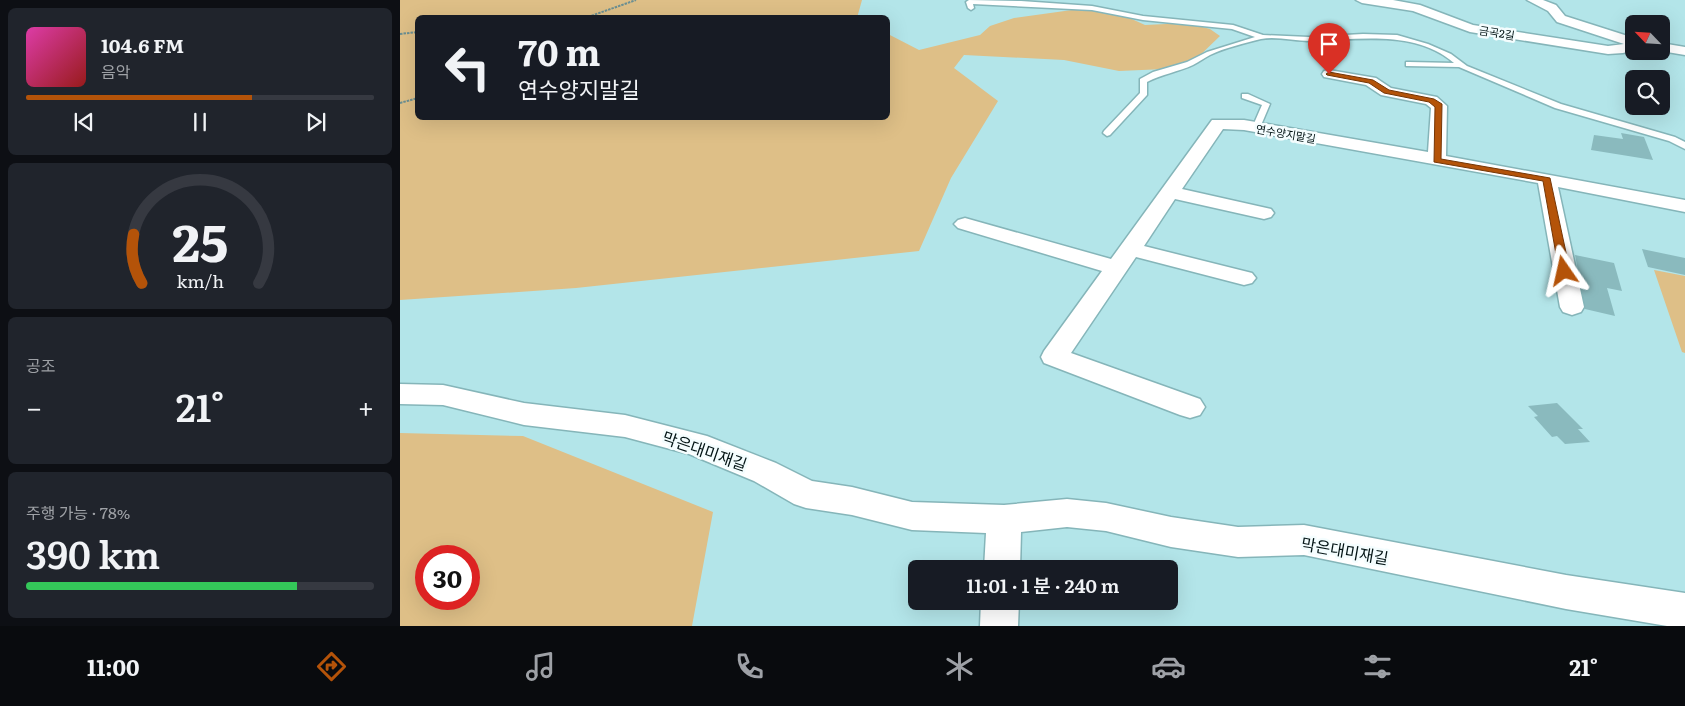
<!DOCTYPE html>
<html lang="ko">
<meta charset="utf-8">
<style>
:root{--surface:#171b24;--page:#20242c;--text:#f1f3f6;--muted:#9ea1a6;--line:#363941;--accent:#b45309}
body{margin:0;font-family:Literata,"Noto Sans KR",serif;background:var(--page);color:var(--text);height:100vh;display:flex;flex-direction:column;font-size:19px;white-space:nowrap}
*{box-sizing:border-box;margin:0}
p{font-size:16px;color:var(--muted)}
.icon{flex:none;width:28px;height:28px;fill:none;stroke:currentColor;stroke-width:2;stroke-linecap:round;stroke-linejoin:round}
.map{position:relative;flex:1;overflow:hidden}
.side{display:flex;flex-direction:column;gap:8px;padding:8px;background:#0d0f14;width:400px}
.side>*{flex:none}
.banner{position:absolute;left:15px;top:15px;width:475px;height:105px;border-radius:8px;box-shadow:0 5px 20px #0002;background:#171b24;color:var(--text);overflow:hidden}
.needle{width:32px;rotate:295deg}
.fabs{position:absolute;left:1225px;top:15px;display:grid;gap:10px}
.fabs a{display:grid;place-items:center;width:45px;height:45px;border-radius:8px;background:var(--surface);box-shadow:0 5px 20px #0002;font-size:25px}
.speed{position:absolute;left:15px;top:545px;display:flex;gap:10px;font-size:25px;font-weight:700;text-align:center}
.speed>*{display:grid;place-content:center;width:65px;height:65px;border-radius:50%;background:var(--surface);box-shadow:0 5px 20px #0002;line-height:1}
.speed .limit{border:8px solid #d22;background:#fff;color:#111}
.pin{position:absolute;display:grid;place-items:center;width:42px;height:42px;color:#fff;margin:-51px -21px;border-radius:50% 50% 50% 0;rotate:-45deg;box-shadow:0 0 5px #0007}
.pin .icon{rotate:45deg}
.me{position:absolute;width:55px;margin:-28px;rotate:349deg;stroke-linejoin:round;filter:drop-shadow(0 0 4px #0008)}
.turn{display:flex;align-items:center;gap:18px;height:105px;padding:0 20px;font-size:22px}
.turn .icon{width:65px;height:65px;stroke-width:2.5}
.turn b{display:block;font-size:35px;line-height:42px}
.big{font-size:38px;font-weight:600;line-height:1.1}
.side .widget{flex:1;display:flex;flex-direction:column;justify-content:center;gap:8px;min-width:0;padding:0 18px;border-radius:8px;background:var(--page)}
.side .dial{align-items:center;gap:0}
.dial svg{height:130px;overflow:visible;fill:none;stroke:var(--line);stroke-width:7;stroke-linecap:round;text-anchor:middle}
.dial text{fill:var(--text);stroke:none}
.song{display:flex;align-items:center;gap:15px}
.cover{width:60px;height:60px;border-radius:8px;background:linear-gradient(135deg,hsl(320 70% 55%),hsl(0 70% 35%))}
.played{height:5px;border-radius:2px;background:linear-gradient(90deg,var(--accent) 65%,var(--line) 65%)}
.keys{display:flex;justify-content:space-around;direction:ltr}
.heat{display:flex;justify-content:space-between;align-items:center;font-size:28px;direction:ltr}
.charge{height:8px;border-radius:4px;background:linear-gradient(90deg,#34c759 78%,var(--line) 0)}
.trip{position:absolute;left:508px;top:560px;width:270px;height:50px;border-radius:8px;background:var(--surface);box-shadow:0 5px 20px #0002;font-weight:600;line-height:50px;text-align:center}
.dock{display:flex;height:80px;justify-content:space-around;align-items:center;background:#090b0e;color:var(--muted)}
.dock .icon{width:35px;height:35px}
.dock .active{color:var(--accent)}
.dock b{font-size:22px;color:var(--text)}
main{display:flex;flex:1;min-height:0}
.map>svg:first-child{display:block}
</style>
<main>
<section class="side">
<div class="widget">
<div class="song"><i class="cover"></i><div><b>104.6 FM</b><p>음악</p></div></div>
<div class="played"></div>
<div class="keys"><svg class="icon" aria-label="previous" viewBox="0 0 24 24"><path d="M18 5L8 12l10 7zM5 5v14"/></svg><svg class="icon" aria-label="pause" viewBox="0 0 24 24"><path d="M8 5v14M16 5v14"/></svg><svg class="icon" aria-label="next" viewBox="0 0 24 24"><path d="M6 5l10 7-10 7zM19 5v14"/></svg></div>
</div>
<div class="widget dial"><svg viewBox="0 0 100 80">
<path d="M14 69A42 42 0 1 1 86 69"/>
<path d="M14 69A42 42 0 0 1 9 39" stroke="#b45309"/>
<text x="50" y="56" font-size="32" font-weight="700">25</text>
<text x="50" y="72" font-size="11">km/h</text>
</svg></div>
<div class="widget"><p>공조</p>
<div class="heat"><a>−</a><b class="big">21°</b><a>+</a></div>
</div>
<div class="widget"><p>주행 가능 · 78%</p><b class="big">390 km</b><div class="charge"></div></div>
</section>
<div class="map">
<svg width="1285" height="626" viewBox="0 0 1285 626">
<rect width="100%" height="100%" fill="#b3e5e9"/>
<!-- green -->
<path fill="#debf87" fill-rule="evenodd" d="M0,0h462l-5,18h-439v100h470v-84l31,16 61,-15 10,-9 24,-8 65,-9 35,2 31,14 42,-2 23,6 10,7 -28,27 -27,6 -46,2 -55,-11 -100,-5 -10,13 44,33 -47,77 -32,73 -343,37 -176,12z
M1254,270l31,6v77l-3,-1z
M0,433l123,3 190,76 -21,114h-292zM26,556h43v43h-43z"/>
<!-- building -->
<path fill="#8ababe" d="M1221,133l23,4 9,23 -62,-10 3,-15 29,4z
M1242,249l43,9v17l-37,-8z
M1175,255l39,8 8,28 -15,-3 8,28 -30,-7z
M1157,403l26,26h-5l12,13 -25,2 -8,-8 -5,1 -18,-20 4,-1 -10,-10z"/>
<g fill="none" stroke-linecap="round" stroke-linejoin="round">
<defs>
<path id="lane" d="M569,0l52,1 71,5 51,10 90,9 30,10 46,2 54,-3 34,1 31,9 23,10 16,12 94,38 114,33 10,5v7l-16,-8 -114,-33 -96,-41 -53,-1v-4h3l45,1c-39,-34 -97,-23 -144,-22 -16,0 -34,-5 -49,-2 -16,4 -37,9 -51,16 -6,3 -11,7 -17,10 -15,7 -31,9 -46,17v13l-37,40 -3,1 -4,-3 1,-2 36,-38v-14l13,-7 34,-10 20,-10 48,-15 -23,-8 -89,-9 -51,-10 -119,-6 1,4 -3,2 -3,-2 -2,-6z
M842,94h6l22,10 -11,26 -7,-2 10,-23 -20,-7z"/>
<path id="street" d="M956,0h37l27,5 53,20 135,21 16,-2 -67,-22 -9,-11 -21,-11h16l13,5 9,11 69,22v12l-11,3 -15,1 -138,-22 -57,-21 -51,-8z
M1261,43l24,4v8l-24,-4z
M929,70l47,8 15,10 46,9 10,9 -1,50 239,44v12l-127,-25 26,120 -3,5 -9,3 -9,-3 -3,-5 -22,-124 -294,-53 -21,-1 -41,60 89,20 3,4 -3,4 -7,2 -89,-20 -31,47 108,27 4,5 -4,5 -8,2 -108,-28 -65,96 129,46 5,8 -5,8 -10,3 -10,-3 -136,-52 -3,-6 3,-6 58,-80 -144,-43 -4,-4 4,-4 7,-2 7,2 139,39 101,-139h32l184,32 3,-44 -5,-4 -45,-9 -15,-10 -42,-8 -2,-3 2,-3z
M0,384l43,1 81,18 101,12 82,21 69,27 36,18 40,6 60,15 92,3 63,-6 39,4 65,14 67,10 66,-2 262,50 119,18v33h-18l-101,-17 -262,-54 -66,2 -67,-10 -65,-16 -39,-4 -46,5 -1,37h-36l2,-36 -74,-3 -60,-15 -46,-7 -12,-4 -40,-23 -65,-27 -64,-17 -101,-12 -81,-20 -43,-1z
M581,601h38l-1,25h-38z"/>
</defs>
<!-- lane casing -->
<use href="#lane" stroke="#85b5b9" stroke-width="3"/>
<!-- street casing -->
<use href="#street" stroke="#85b5b9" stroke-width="3"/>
<!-- path -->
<path stroke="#6b8f92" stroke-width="2" stroke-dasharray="2.5 1" stroke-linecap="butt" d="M185,18l51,-18
M0,34l18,-2
M0,103l18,-5"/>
<!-- lane -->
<use href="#lane" fill="#fff" fill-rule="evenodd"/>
<!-- street -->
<use href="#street" fill="#fff" fill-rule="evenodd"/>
</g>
<!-- route -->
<path fill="#b45309" stroke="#753606" d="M929,72l44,8 16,10 45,9 8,5 -1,55 109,19 20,93 -2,2 -4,1 -5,-3 -16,-90 -109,-19 1,-55 -6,-5 -45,-9 -15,-10 -42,-8 -1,-1z"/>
<g text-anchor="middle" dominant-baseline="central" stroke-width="5" stroke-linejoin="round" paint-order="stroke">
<!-- far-street labels -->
<g font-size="11" fill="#021314" stroke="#f4fdfe">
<text transform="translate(1097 32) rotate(9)">금곡2길</text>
<text transform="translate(886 133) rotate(10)">연수양지말길</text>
</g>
<!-- near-street labels -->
<g font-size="16" fill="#021314" stroke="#f4fdfe">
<text transform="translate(305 450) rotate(19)">막은대미재길</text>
<text transform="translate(945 550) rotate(10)">막은대미재길</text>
</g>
</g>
</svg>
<div class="fabs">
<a><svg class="needle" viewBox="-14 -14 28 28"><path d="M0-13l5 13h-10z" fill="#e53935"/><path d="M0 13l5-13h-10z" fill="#9ea1a6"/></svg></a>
<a><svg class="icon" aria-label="search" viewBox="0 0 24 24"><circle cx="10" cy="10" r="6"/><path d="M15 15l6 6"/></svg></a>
</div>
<div class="speed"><div class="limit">30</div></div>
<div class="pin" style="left:929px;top:74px;background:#d93025"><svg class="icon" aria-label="arrive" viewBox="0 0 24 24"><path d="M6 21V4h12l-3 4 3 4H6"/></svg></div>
<svg class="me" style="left:1164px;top:271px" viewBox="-20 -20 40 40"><path d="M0-17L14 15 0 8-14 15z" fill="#b45309" stroke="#fff" stroke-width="4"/></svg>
<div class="trip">11:01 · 1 분 · 240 m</div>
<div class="banner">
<div class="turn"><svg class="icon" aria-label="left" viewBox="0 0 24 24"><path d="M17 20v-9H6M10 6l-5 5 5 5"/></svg><div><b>70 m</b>연수양지말길</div></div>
</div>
</div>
</main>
<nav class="dock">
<b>11:00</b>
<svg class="icon active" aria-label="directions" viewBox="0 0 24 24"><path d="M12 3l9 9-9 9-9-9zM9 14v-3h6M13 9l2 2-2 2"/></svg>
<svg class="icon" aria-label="music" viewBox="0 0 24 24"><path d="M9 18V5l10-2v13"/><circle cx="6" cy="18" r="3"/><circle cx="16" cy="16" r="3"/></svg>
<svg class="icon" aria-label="phone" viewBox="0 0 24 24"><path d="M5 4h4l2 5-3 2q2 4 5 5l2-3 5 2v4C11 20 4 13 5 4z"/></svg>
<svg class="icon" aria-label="climate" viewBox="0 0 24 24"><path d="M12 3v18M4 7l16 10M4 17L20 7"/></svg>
<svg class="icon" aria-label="car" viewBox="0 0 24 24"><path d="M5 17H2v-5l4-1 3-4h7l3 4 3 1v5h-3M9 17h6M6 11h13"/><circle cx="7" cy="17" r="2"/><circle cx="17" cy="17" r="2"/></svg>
<svg class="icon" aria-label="filters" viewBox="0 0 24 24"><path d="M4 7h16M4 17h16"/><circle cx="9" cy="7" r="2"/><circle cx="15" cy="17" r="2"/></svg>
<b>21°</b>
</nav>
